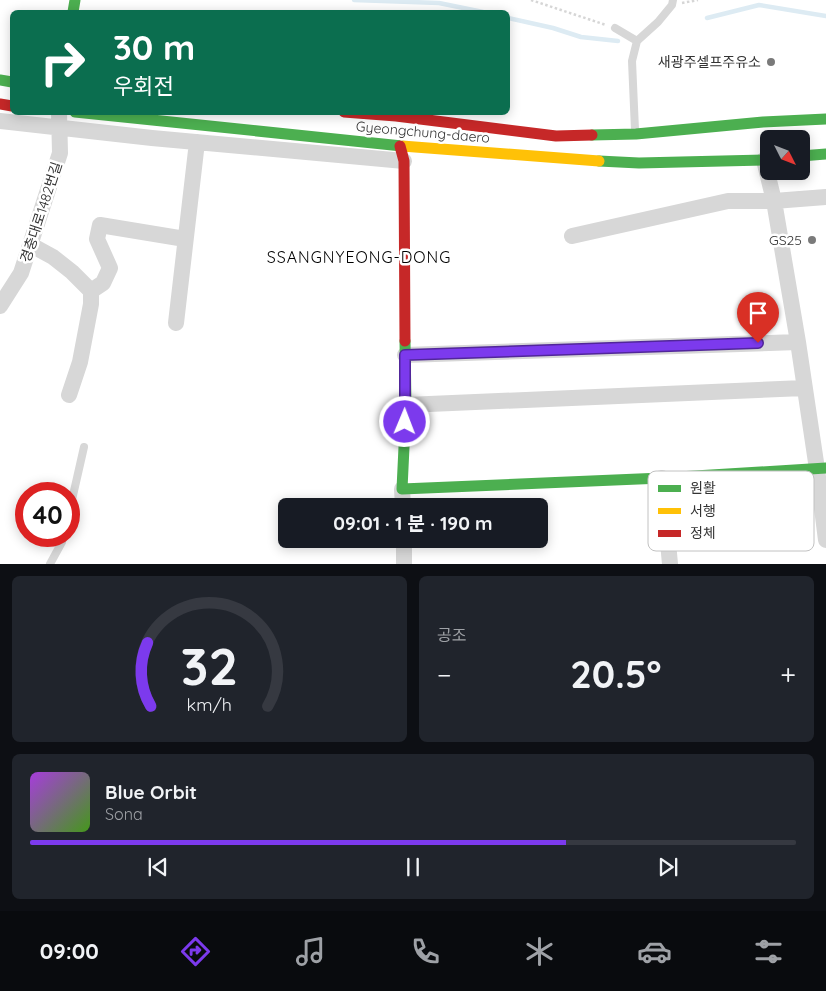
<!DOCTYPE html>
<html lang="ko">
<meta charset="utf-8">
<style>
:root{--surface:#171b24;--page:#20242c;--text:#f1f3f6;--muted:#9ea1a6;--line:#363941;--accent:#7c3aed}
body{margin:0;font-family:Quicksand,"Noto Sans KR",sans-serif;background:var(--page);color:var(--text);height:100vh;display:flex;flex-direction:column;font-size:19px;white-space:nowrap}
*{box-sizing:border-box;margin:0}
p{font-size:16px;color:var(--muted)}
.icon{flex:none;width:28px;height:28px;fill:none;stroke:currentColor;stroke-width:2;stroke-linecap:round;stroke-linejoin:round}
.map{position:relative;height:564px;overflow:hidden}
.side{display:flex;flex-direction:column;gap:12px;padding:12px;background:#0d0f14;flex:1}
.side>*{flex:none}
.banner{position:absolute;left:10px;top:10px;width:500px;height:105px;border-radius:8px;box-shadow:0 2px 12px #0003;background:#0b6e4f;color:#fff;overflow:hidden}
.needle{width:32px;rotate:132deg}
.controls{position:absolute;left:760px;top:130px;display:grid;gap:10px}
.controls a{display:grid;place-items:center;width:50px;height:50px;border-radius:8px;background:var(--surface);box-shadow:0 2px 12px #0003;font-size:25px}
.speed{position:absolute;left:15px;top:482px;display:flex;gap:10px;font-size:25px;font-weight:700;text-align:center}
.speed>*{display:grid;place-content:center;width:65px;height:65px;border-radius:50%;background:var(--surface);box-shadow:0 2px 12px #0003;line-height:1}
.speed .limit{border:8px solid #d22;background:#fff;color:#111}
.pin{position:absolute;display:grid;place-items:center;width:42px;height:42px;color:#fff;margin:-51px -21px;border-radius:50% 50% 50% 0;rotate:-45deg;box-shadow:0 0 5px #0007}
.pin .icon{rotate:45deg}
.me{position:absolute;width:55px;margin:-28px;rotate:1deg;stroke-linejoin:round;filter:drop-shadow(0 0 4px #0008)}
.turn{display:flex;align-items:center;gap:18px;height:105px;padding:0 20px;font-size:22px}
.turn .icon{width:65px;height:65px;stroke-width:2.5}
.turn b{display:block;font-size:35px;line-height:42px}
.big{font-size:38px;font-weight:700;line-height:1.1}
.side .tile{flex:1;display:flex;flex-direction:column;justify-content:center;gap:8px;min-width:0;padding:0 18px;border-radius:8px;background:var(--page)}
.side .dial{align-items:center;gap:0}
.dial svg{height:130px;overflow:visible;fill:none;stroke:var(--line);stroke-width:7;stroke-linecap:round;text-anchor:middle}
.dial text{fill:var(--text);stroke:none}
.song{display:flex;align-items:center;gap:15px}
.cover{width:60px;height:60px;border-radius:8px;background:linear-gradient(135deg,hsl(280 70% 55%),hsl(100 70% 35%))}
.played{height:5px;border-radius:2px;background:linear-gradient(90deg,var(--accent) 70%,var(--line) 70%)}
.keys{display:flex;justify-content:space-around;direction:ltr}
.heat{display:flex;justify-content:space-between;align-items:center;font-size:28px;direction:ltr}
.side .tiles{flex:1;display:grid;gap:12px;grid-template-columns:1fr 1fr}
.tile:last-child{grid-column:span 2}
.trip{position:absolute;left:278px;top:498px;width:270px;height:50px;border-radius:8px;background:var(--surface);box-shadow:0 2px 12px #0003;font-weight:700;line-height:50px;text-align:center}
.menu{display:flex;height:80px;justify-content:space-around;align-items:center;background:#090b0e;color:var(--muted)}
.menu .icon{width:35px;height:35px}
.menu .current{color:var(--accent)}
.menu b{font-size:22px;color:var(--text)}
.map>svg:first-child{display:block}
</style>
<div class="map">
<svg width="826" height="564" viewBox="0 0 826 564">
<rect width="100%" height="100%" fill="#fff"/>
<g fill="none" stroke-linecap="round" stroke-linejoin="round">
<!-- stream -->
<path stroke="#ddebf3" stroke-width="4.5" d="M354,0l85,3 44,9
M508,18l45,10 28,9 37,4
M707,18l52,-13 67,11"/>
<!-- path -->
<path stroke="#d6d6d6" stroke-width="2.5" stroke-dasharray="2.5 2.5" stroke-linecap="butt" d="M531,0l75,25
M682,3l16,-3"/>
<!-- lane -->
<path stroke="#d7d7d7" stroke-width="8" d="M615,28l22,13
M635,130l-3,-69 5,-20 21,-19 14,-17 1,-5
M69,513l15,-66
M50,564l12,-22 1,-6"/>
<!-- street -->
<path stroke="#d7d7d7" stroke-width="16" d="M0,121l152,17 252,23
M764,160l10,41 24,141 19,127 9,71
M572,236l156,-35h46l52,-4
M31,245l22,12 19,15 19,19v13l-11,58 -11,33
M91,291l12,-8 7,-15 -13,-29 3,-14 85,14
M0,306l21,-33 39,-120 -1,-41
M176,323l21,-181
M405,355l393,-13
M406,405l398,-17
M662,478l8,86
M402,489l1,17
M404,539v25"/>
<!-- fast -->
<path stroke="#4caf50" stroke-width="11" d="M73,12l2,-12
M0,80l12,2
M75,112l327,34
M592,135l44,-1 127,-12 63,-3
M801,156l25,-2
M599,161l40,2 130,-3
M405,341l1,64 -4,84 260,-11 164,-10"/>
<!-- slow -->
<path stroke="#ffc107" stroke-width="11" d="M402,146l197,15"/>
<!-- jam -->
<path stroke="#c62828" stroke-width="11" d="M0,104l12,2
M344,112l52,4 160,20 36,-1
M400,146l4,15 1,180"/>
</g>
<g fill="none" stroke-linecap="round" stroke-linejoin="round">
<defs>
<path id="route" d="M405,422v-67l353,-12"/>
</defs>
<!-- route casing -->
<use href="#route" stroke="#51269a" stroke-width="12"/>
<!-- route -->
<use href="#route" stroke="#7c3aed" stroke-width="9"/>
</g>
<!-- markers -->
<g fill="#7a7a7a" stroke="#fff" stroke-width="2">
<circle cx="771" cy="62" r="5"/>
<circle cx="812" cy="240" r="5"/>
</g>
<g text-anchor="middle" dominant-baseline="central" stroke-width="5" stroke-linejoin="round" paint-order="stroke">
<!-- poi labels -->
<g font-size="14" fill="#333" stroke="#fff" text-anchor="end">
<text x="761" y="62">새광주셀프주유소</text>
<text x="802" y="240">GS25</text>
</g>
<!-- street labels -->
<g font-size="14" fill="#333" stroke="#fff">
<text transform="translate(423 132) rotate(5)">Gyeongchung-daero</text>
<text transform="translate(41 212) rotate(-72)">경충대로1482번길</text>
</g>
<!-- quarter labels -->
<g font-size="16" letter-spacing="1" fill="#000" stroke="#fff">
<text x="359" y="257">SSANGNYEONG-DONG</text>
</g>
</g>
<!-- legend -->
<rect x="648" y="471" width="166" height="80" rx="8" fill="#fff" stroke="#c2c2c2" stroke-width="1"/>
<rect x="658" y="485" width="23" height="7" fill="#4caf50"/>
<rect x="658" y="508" width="23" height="6" fill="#ffc107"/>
<rect x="658" y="530" width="23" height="7" fill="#c62828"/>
<g font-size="14" fill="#333">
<text x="690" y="493">원활</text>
<text x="690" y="516">서행</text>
<text x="690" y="538">정체</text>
</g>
</svg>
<div class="controls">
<a><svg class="needle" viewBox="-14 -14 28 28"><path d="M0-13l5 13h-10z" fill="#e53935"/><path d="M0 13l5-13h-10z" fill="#9ea1a6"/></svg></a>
</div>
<div class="speed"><div class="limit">40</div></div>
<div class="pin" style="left:758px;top:343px;background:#d93025"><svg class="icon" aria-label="arrive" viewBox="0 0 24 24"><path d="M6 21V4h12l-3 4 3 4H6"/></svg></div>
<svg class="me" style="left:405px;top:422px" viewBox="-20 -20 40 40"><circle r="17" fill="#7c3aed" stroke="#fff" stroke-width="3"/><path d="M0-11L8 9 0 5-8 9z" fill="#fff"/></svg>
<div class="trip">09:01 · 1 분 · 190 m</div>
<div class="banner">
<div class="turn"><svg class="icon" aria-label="right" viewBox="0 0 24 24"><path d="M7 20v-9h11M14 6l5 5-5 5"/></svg><div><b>30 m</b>우회전</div></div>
</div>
</div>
<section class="side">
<div class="tiles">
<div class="tile dial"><svg viewBox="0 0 100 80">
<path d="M14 69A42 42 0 1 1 86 69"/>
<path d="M14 69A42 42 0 0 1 12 30" stroke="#7c3aed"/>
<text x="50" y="56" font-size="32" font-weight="700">32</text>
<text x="50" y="72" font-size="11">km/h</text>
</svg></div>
<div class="tile"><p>공조</p>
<div class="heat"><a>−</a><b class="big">20.5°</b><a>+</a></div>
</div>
<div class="tile">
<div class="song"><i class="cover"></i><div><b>Blue Orbit</b><p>Sona</p></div></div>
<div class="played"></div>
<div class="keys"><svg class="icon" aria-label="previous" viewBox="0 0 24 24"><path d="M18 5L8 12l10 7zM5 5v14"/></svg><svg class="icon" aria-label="pause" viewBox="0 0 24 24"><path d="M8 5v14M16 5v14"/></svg><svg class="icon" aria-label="next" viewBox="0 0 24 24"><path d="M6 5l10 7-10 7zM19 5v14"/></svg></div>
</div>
</div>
</section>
<nav class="menu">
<b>09:00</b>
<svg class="icon current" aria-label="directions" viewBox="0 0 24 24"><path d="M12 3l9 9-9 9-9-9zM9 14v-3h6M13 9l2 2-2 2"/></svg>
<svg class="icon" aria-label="music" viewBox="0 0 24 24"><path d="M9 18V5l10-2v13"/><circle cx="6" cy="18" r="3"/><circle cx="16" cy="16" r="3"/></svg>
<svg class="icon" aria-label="phone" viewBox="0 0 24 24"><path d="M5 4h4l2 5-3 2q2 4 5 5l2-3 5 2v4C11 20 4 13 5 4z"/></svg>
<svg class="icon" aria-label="climate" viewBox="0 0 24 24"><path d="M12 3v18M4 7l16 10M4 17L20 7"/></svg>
<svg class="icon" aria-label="car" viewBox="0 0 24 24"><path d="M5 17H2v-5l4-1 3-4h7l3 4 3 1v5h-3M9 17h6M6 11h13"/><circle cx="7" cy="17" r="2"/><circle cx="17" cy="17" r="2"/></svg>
<svg class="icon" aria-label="filters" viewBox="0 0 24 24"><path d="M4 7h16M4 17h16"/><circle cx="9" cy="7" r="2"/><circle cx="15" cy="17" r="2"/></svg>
</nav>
